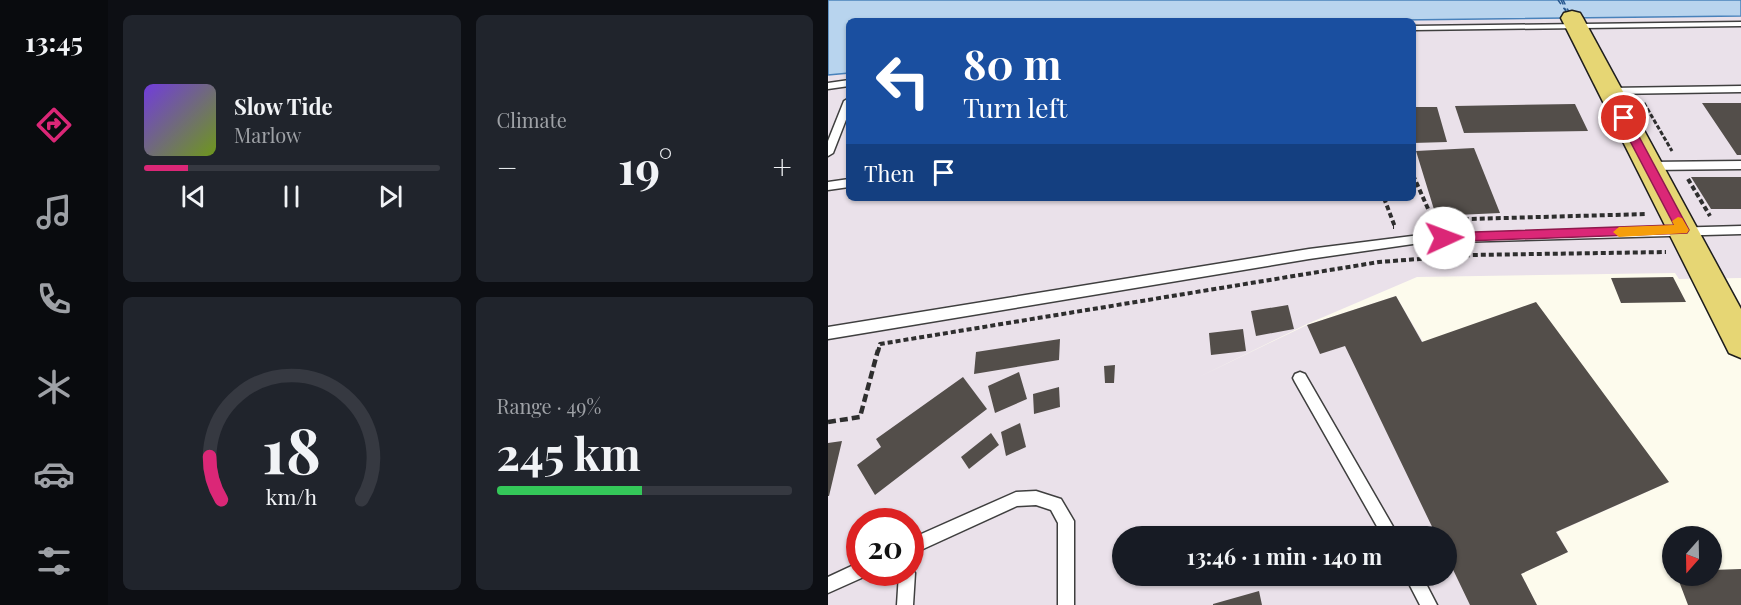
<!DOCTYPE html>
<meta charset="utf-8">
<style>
:root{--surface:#171b24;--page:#20242c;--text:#f1f3f6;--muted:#9ea1a6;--line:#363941;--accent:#db2777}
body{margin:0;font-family:"Playfair Display",serif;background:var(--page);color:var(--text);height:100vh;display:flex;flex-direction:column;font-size:22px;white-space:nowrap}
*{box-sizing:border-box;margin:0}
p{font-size:20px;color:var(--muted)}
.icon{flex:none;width:33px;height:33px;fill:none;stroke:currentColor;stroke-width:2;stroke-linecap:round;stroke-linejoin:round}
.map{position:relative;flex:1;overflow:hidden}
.side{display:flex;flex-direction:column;gap:15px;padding:15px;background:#0d0f14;width:720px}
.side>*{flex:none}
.hud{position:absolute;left:18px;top:18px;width:570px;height:183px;border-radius:9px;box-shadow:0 2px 4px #0004;background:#1a4fa0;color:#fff;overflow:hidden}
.needle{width:39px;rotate:200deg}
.controls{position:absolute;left:834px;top:526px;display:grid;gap:12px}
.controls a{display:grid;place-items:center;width:60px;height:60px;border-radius:50%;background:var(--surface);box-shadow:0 2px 4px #0004;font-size:30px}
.speed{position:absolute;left:18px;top:508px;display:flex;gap:12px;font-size:30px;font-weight:700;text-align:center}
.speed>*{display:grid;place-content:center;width:78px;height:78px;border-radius:50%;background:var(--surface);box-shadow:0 2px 4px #0004;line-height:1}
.speed .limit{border:9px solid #d22;background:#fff;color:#111}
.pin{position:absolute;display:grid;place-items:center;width:51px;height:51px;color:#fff;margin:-26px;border:3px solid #fff;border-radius:50%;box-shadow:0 2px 6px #0007}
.me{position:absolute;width:66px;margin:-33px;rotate:88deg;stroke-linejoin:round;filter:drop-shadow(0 0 4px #0008)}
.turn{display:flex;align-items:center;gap:21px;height:126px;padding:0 18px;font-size:27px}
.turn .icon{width:78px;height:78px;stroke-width:2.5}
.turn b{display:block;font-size:42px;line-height:51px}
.then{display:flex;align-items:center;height:57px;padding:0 18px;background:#0003;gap:12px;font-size:22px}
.big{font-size:45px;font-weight:700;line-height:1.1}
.side .widget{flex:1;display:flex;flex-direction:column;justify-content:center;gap:9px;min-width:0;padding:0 21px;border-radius:9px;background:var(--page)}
.side .dial{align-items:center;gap:0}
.dial svg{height:156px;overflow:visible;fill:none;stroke:var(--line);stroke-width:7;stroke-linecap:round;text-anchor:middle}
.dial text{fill:var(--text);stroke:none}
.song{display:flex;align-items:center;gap:18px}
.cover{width:72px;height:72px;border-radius:9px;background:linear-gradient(135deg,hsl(260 70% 55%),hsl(80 70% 35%))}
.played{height:6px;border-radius:3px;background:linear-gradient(90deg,var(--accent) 15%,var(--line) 15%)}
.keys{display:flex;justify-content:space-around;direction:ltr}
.heat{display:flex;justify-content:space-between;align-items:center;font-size:33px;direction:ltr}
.charge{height:9px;border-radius:4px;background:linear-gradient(90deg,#34c759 49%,var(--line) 0)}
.side .tiles{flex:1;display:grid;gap:15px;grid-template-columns:repeat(2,1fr)}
.trip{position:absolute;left:284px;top:526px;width:345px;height:60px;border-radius:30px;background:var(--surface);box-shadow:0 2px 4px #0004;font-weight:700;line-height:60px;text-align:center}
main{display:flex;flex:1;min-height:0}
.tabs{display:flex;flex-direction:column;width:108px;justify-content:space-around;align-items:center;background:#090b0e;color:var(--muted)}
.tabs .icon{width:42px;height:42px}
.tabs .current{color:var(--accent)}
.tabs b{font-size:27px;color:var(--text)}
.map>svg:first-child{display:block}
</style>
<main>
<nav class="tabs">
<b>13:45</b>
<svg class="icon current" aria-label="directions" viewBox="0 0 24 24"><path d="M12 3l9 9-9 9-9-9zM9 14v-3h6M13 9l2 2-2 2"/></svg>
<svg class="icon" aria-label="music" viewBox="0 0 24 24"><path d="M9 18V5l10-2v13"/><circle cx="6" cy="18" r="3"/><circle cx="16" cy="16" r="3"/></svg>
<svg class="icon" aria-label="phone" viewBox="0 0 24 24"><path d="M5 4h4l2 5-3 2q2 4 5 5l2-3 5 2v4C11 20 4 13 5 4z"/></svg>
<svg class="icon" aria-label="climate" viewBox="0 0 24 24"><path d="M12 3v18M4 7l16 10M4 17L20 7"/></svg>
<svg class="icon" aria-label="car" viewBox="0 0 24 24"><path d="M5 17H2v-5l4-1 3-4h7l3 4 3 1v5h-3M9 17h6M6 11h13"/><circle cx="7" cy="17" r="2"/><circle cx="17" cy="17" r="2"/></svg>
<svg class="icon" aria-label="filters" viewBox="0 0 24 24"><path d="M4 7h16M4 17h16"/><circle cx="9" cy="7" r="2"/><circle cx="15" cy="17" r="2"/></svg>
</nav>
<section class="side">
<div class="tiles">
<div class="widget">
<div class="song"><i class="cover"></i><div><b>Slow Tide</b><p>Marlow</p></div></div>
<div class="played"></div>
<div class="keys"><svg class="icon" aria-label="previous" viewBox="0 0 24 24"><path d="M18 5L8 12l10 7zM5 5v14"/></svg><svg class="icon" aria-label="pause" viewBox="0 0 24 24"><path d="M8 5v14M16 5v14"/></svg><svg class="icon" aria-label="next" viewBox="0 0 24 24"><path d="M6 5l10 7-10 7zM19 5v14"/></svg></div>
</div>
<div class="widget"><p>Climate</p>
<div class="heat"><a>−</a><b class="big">19°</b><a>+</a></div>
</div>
<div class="widget dial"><svg viewBox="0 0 100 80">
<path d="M14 69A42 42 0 1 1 86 69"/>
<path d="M14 69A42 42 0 0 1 8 47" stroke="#db2777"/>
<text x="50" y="56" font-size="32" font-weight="700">18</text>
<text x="50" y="72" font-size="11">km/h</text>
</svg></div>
<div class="widget"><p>Range · 49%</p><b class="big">245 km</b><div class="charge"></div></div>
</div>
</section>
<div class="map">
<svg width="913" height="605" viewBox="0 0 913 605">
<rect width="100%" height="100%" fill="#fdfbed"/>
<!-- industrial -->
<path fill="#eae1ea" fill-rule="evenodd" d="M913,16v262l-62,1 -4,-6 -258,4 -110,47 -110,54 110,-53 89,-29 27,46 246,140 -112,50 11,20 -47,22 16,31h-709v-530l21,-2v125h564v-177h-96zM32,522h50v51h-50zM294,537h324v39h-324z"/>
<!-- water -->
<path fill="#b8d4ee" stroke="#4982bb" stroke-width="1.5" d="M0,0h913v16l-424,5h-468v52l-21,2z"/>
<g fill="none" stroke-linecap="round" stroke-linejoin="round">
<!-- ferry -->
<path stroke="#26568d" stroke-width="1.5" stroke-dasharray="5 4.5" stroke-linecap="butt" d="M730,0l10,14
M733,0l5,10
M735,0l6,12"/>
</g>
<!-- building -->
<path fill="#534e4a" d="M874,103h39v52h-4z
M747,104l13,27 -124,2 -9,-27z
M585,107h24l10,35 -34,1z
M646,148l26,65 -64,3 -20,-65z
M863,177h50v32h-30z
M845,277l13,25 -65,1 -10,-25z
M568,296l26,46 114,-40 133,180 -113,50 12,20 -47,22 16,31h-67l-24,-50v-18h-9l-92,-191 -25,8 -13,-29z
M460,305l6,24 -38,7 -5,-25z
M415,329l3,22 -35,4 -2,-22z
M232,339l-1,21 -85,14 2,-22z
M287,365l-1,18h-9l-1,-17z
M191,372l8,27 -32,14 -7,-27z
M135,377l24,32 -112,86 -18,-30 24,-18 -5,-8z
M231,387l1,20 -26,7 -1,-20z
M192,423l6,24 -20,9 -5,-24z
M163,433l8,12 -30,24 -8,-12z
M14,441l-13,55h-1v-53z
M913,569v36h-53l-11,-29h35v-6z
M431,591l3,14h-49v-1z"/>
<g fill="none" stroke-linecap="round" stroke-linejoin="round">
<defs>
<path id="lane" d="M913,22v4l-328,4v-4z
M21,80v6l-21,3v-6z
M913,86v6l-131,2 -4,-3 4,-3z
M21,98v14l-16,41 -5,3v-15l16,-40z
M913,161v8l-92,1 -5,-4 5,-4z
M21,179v8l-21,3v-8z
M913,226v8l-321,9 -111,16 -481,80v-12l481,-78 111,-14z
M472,372l5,2 94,163h-16l-88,-155 -2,-4 2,-4z
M208,491l25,8 13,22v84h-16v-82l-7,-13 -15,-5 -19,1 -107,49v-16l106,-47z
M32,562v11h7l-1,3 -38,17v-16z
M82,567l5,6 -2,32h-16l2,-32h11z
M577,576h17l15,29h-17z"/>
<path id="primary" d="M744,11l8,2 3,5 158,291v49l-12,-5 -168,-335 3,-5z"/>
</defs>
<!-- lane casing -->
<use href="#lane" stroke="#3f3f3f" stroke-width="3"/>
<!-- primary casing -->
<use href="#primary" stroke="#1d1d1d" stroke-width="3"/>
<!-- path-far2 -->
<path stroke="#2e2e2e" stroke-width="3" stroke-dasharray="4.5 2" stroke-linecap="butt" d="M816,103l28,48"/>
<!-- path-far1 -->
<path stroke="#2e2e2e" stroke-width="4" stroke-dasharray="5 3" stroke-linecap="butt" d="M585,175l20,45 214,-6
M860,179l22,37
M556,198l11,29h-2
M50,352l2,-8 499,-82 93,-7 194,-3"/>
<!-- path -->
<path stroke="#2e2e2e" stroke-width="4.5" stroke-dasharray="8 4" stroke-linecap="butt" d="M0,422l32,-5 18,-67"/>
<!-- lane -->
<use href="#lane" fill="#fff" fill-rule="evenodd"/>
<!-- primary -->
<use href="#primary" fill="#e6d674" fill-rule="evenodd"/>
</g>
<!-- route -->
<path fill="#db2777" stroke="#8e194d" stroke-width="1.5" d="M796,114l5,4 60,112 -2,3 -248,9 -2,-4 2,-3 5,-2 230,-8 -56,-107z"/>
<!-- slow -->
<path fill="#f59e0b" d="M850,217l4,1 7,12 -2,3 -68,4 -6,-5 6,-5 55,-2 -2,-4z"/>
</svg>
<div class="controls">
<a><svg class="needle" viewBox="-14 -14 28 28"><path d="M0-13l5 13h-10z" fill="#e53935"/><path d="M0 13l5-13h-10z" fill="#9ea1a6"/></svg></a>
</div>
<div class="speed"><div class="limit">20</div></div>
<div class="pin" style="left:796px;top:118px;background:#d93025"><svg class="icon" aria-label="arrive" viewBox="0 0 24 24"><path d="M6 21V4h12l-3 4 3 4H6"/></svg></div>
<svg class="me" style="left:616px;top:238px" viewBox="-20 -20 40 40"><circle r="19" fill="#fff"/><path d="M0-13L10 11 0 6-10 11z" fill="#db2777"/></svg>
<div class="trip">13:46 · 1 min · 140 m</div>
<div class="hud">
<div class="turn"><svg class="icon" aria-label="left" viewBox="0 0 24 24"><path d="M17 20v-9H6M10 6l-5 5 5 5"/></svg><div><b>80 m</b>Turn left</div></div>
<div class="then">Then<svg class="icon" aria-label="arrive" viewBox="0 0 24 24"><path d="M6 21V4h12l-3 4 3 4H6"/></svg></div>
</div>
</div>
</main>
